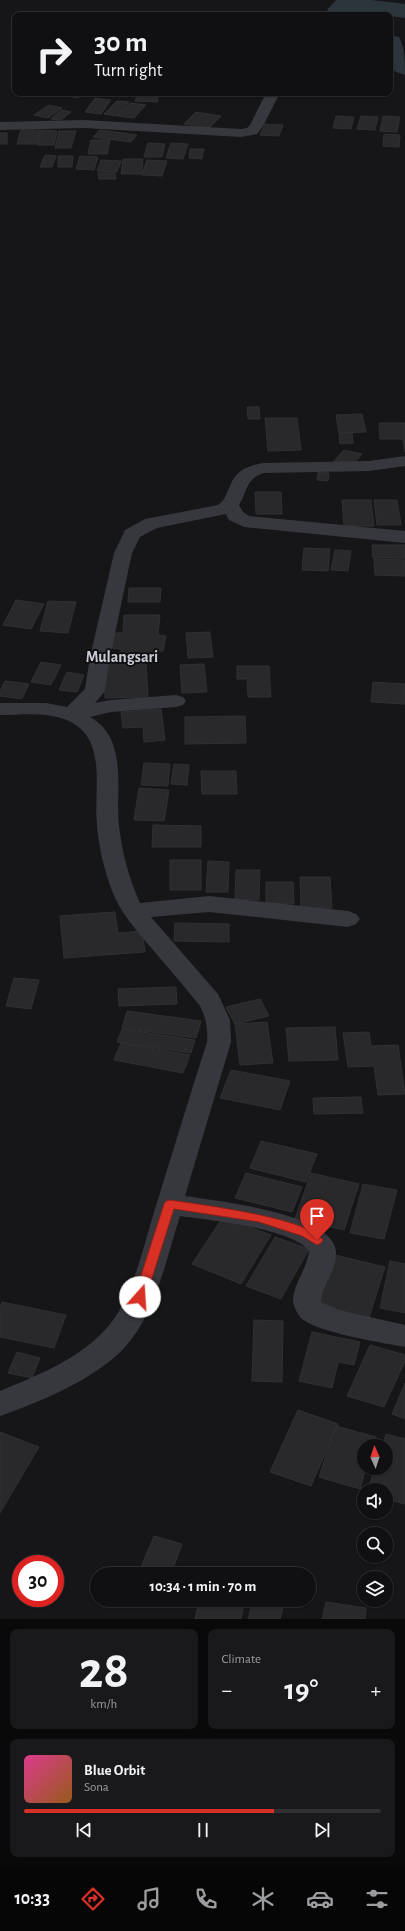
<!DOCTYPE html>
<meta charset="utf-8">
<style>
:root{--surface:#101012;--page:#19191b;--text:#f1f3f6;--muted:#9c9d9f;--line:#303032;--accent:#d93025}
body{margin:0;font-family:"Alegreya Sans",sans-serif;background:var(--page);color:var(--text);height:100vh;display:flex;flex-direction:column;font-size:15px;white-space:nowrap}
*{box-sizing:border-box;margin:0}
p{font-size:13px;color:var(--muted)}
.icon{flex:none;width:22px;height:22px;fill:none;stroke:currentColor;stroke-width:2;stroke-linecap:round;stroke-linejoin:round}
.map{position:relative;height:1619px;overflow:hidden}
.details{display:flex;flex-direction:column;gap:10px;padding:10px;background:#09090a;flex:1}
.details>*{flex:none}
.guide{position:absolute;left:12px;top:12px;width:381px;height:84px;border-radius:8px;box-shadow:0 1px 3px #0004,0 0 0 1px var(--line);background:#101012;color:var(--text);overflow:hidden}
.needle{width:26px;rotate:357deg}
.controls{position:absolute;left:357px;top:1439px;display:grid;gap:8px}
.controls a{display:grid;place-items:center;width:36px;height:36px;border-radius:50%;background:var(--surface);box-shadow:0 1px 3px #0004,0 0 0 1px var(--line);font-size:20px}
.speed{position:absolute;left:12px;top:1555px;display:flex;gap:8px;font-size:20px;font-weight:700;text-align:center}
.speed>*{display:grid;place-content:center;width:52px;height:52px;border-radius:50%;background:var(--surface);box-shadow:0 1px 3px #0004,0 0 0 1px var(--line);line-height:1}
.speed .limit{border:6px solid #d22;background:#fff;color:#111}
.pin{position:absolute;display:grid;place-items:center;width:34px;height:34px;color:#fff;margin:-41px -17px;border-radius:50% 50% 50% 0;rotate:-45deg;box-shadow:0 0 4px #0007}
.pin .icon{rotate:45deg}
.me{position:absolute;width:44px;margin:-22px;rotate:19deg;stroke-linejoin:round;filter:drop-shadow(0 0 3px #0008)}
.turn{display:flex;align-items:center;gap:14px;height:84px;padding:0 16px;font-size:18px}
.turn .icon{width:52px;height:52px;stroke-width:2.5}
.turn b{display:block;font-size:28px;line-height:34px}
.big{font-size:30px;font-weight:700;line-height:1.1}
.details .card{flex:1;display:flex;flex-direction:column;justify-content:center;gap:6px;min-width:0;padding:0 14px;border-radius:8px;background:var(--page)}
.details .dial{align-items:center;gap:0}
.dial b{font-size:52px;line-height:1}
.song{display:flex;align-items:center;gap:12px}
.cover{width:48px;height:48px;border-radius:6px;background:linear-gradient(135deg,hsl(330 70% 55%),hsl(30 70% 35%))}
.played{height:4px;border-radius:2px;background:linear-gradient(90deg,var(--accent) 70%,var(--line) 70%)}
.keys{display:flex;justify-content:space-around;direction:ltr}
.heat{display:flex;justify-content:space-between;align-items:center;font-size:22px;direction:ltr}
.details .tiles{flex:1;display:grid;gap:10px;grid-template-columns:1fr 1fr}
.card:last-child{grid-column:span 2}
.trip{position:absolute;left:90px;top:1567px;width:226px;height:40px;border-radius:20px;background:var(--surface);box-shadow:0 1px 3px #0004,0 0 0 1px var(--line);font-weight:700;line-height:40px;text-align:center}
.tab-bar{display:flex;height:64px;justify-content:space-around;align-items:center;background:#060607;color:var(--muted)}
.tab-bar .icon{width:28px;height:28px}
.tab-bar .active{color:var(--accent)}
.tab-bar b{font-size:18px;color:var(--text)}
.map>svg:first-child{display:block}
</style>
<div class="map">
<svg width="405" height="1619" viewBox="0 0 405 1619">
<rect width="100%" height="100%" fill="#161618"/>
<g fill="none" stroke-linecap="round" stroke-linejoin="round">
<!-- river -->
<path fill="#2c353c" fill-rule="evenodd" d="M336,0h36l33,4v14l-15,-2v-1l-36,-3 2,3h-25l-4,-5z
M390,35l9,2c6,11 6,24 6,38l-9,-3 -6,-6z"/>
</g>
<!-- building -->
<path fill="#29292c" stroke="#303034" d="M64,93h20l-6,5 -16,-3z
M138,93l21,1 -2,8 -22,-1z
M220,93h21l-2,3z
M95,98l16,2 -10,14 -16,-2z
M117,101l12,1 -13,14 -12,-2z
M130,103l16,2 -12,13 -17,-2z
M49,105l13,3 -14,10 -14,-3z
M61,110l10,2 -10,8 -10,-1z
M196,112l25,4 -12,12 -25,-4z
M336,116l18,1 -3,12 -18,-1z
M361,116l17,1 -3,13 -18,-1z
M383,116l17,1 -3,15 -17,-1z
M265,124l18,1 -4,11 -19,-1z
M21,130h19l-4,14h-19z
M41,130l16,1 -3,14h-17z
M100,130l37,5 -6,7 -38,-5z
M59,131h17l-5,17h-16z
M0,133h7v11h-7z
M384,134l16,1 -1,12 -16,-1z
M91,140h19l-3,14h-19z
M148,143l17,1 -3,13h-18z
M171,143l17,1 -5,15 -17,-1z
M190,149h14l-2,10 -13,-1z
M45,155l11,1 -4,11h-12z
M58,156h15l-1,11h-14z
M80,156l18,1 -4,13 -18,-1z
M123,159h20l-1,15h-21z
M101,160l20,1 -4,11 -20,-1z
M147,160l20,1 -5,15 -20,-1z
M98,173h17l1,6h-17z
M247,407h12l1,12h-12z
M362,414l4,18 -27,1 -3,-18z
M265,418h32l4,32 -33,1z
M379,423h26v29l-2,-13h-23z
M339,433h13l1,10 -13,1z
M344,450l18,4 -10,12 -19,-4z
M318,472l11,1 -1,8 -11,-1z
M255,492h26l1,22h-26z
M342,500h29l3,26h-30z
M374,500h23l4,25h-24z
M372,545h33v13h-32z
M304,548l26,1 -2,22 -26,-1z
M335,550l16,1 -3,20 -17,-1z
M374,559l31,1v16l-30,-1z
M129,588h32l-1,14h-32z
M16,600l28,4 -13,25 -28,-4z
M48,601l28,1 -8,31 -28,-2z
M124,615h36l-2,20 8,1 -3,15h-6v5l-36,-1v-6l-9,-1 3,-15h8z
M210,632l3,25 -25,1 -2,-25z
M41,662l20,3 -10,20 -20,-3z
M146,663l2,34 -43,1 -1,-34z
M204,664l3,28 -25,1 -2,-28z
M237,666h32l2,31h-23l-1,-18h-10z
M67,672l17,3 -7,17 -18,-2z
M5,681l24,3 -7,15 -22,-3v-5z
M373,682l32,2v20l-34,-2z
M161,709l4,31 -21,2 -1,-15 -20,1 -2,-16z
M245,716l1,27 -61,1v-27z
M144,763l26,1 -2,22 -27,-1z
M174,764l15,1 -2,20 -16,-1z
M201,771h35l1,23h-35z
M139,788l30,2 -5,31 -30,-1z
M153,825l48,1v21h-49z
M170,860h31v30h-31z
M208,861l21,1 -1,30h-22z
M236,870h24l-1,30 -24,-1z
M300,877h30l2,31h-31z
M266,882h27l1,22h-28z
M115,912l3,21 24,-2 3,21 -81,6 -4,-42z
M175,923l54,1v18l-55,-1z
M14,978l25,2 -8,29 -25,-3z
M176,987l1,17 -58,2 -1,-17z
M260,999l9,17 -34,8 -9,-17z
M127,1011l74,10 -5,17 -74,-10z
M267,1022l6,41 -33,2 -5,-41z
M335,1027l3,33 -49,1 -3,-33z
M122,1029l73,11 -4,13 -74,-11z
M369,1032l2,14 27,-1 7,49 -27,1 -4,-29 -26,1 -5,-34z
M121,1043l69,12 -7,18 -69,-13z
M231,1070l59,11 -10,29 -60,-12z
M361,1097l2,16 -49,1 -1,-16z
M261,1141l56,13 -11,28 -56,-14z
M246,1173l56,14 -10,25 -57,-14z
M311,1173l48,11 -15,46 -49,-11z
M363,1184l34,6 -13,49 -34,-6z
M223,1217l48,18 -30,49 -49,-20z
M275,1237l34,12 -28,50 -35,-13z
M335,1255l50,12 -17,54 -51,-13z
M390,1261l15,3v49l-25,-5z
M2,1302l64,13 -12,33 -54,-11v-29z
M254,1320l29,1 -1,61 -30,-1z
M312,1332l48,10 -6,23 -16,-3 -6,26 -33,-7z
M370,1345l35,10v6l-21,46 -37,-11z
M17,1352l23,6 -8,20 -24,-5z
M405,1383v36l-13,-5z
M298,1410l40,14 -27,62 -41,-14z
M336,1426l40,11 -3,9h-9v22h2l-6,21 -41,-12z
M0,1432l39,15 -39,66z
M386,1434l19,5v65l-19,-5v-9h-18l7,-22h11v-22h-3z
M154,1536l28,8 -11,30h-33z
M199,1600h46l-4,19h-46z
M253,1600h32l-5,19h-32z
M326,1602l40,6 -1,11h-43z"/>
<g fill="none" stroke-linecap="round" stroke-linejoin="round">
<!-- minor -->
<path fill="#37383d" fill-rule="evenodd" d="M266,93h14l-17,33 -6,8 -16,3 -157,-9 -84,2v-8l84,-2 157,9 6,-1 3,-3z
M405,456v10l-36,5 -105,2c-19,6 -16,18 -25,32l4,7 6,4 156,15v12l-161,-16 -15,-7 -3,-6 -69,14 -17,9 -8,16 -22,104 -5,34 -10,12 16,-3 65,-5 7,2 3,4 -3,4 -7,2 -65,5 -21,5c39,22 25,73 29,109 3,26 10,53 21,77l69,-7 139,15 8,3 4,5 -4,5 -8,3 -139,-15 -58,5 67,77 12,26 1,22 -46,154c31,5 149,17 151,56 1,18 -14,33 -15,50l18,8 66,15v22c-21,-4 -92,-15 -105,-30 -3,-4 -7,-12 -7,-17 1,-17 14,-31 16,-49 -17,-23 -100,-31 -129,-35 -13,41 -25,99 -55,131 -29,32 -85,55 -125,69v-25c36,-15 77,-31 104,-60 28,-28 39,-84 51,-122 17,-55 34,-111 52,-167 1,-13 -1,-24 -7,-36 -15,-19 -31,-37 -47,-56 -16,-19 -32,-36 -41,-59 -8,-21 -13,-44 -15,-65 -4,-39 13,-93 -36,-108 -19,-6 -42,-3 -61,-3v-12h46l21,4 18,-18 5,-32 24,-104 11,-23 20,-11 73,-14c8,-6 8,-11 12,-19 6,-16 18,-20 33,-23l106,-2z"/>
</g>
<!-- route -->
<path fill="#d93025" stroke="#8d1f18" d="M170,1200c27,4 140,18 153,40l-2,3 -4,2 -15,-9 -43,-14 -85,-13 -28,88 -2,3h-8l-2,-3 30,-93 2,-3z"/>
<g text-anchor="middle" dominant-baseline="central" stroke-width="4" stroke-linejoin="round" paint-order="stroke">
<!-- quarter labels -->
<g font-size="16" font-weight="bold" fill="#c9ccd4" stroke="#111113">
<text x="122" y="657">Mulangsari</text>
</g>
</g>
</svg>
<div class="controls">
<a><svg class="needle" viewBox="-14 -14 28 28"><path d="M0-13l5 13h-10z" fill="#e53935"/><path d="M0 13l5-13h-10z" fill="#9c9d9f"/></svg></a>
<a><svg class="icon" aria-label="sound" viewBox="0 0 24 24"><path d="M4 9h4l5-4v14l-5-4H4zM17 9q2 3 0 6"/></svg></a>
<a><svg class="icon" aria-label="search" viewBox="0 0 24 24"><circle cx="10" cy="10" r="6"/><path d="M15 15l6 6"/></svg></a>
<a><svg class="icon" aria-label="layers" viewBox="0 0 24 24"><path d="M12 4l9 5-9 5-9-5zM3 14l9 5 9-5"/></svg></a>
</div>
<div class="speed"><div class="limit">30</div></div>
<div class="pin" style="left:317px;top:1240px;background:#d93025"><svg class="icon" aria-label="arrive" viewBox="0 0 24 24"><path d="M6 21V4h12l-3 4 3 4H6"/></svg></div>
<svg class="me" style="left:140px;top:1297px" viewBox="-20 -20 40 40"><circle r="19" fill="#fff"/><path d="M0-13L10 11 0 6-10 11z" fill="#d93025"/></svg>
<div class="trip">10:34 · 1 min · 70 m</div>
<div class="guide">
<div class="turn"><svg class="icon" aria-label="right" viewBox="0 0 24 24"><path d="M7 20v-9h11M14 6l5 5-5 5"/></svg><div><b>30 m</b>Turn right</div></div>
</div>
</div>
<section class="details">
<div class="tiles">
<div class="card dial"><b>28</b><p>km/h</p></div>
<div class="card"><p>Climate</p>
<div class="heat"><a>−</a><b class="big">19°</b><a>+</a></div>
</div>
<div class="card">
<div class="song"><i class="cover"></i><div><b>Blue Orbit</b><p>Sona</p></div></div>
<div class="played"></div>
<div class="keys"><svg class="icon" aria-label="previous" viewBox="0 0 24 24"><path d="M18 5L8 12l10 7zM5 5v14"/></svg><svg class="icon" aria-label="pause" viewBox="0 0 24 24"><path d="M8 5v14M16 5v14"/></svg><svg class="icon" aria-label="next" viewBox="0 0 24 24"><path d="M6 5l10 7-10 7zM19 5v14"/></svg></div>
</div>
</div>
</section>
<nav class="tab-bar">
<b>10:33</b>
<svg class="icon active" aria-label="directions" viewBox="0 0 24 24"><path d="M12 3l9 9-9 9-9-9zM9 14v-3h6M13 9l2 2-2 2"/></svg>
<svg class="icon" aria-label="music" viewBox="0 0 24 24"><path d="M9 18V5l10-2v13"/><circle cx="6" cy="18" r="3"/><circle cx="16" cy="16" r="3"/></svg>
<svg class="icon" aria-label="phone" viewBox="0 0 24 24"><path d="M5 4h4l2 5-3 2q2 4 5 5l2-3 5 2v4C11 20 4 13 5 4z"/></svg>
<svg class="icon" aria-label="climate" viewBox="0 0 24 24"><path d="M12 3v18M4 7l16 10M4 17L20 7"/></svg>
<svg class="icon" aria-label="car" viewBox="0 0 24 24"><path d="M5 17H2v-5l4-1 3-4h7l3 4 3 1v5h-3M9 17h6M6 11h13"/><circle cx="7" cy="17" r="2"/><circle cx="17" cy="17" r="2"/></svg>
<svg class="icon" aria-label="filters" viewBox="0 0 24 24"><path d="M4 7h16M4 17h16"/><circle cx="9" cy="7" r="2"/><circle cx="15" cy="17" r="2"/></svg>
</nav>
